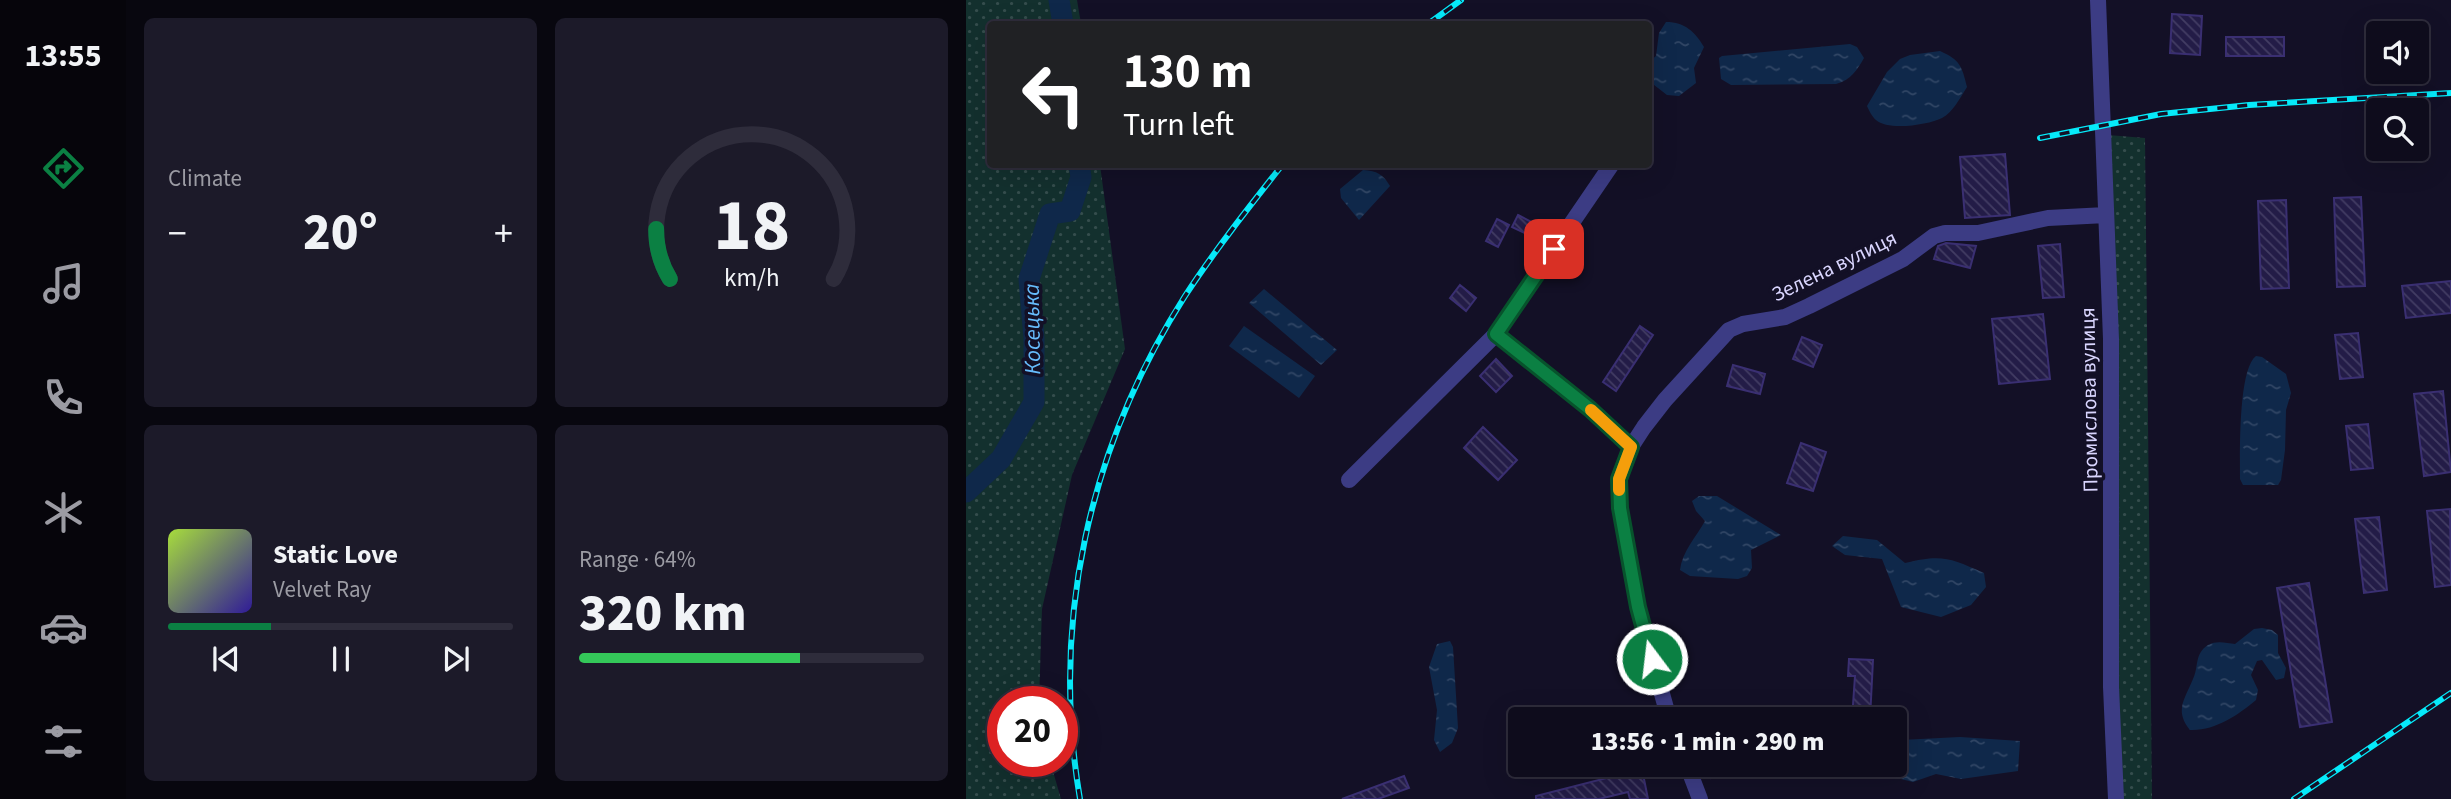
<!DOCTYPE html>
<meta charset="utf-8">
<style>
:root{--surface:#0e0c1c;--page:#1c1a29;--text:#f1f3f6;--muted:#9b9ba3;--line:#2e2c3b;--accent:#0b8043}
body{margin:0;font-family:"Source Sans 3",sans-serif;background:var(--page);color:var(--text);height:100vh;display:flex;flex-direction:column;font-size:26px;white-space:nowrap}
*{box-sizing:border-box;margin:0}
p{font-size:23px;color:var(--muted)}
.icon{flex:none;width:38px;height:38px;fill:none;stroke:currentColor;stroke-width:2;stroke-linecap:round;stroke-linejoin:round}
.map{position:relative;flex:1;overflow:hidden}
.panel{display:flex;flex-direction:column;gap:18px;padding:18px;background:#08070f;width:840px}
.panel>*{flex:none}
.guide{position:absolute;left:21px;top:21px;width:665px;height:147px;border-radius:7px;box-shadow:0 7px 28px #0002,0 0 0 2px var(--line);background:#202124;color:#fff;overflow:hidden}
.fabs{position:absolute;left:1400px;top:21px;display:grid;gap:14px}
.fabs a{display:grid;place-items:center;width:63px;height:63px;border-radius:7px;background:var(--surface);box-shadow:0 7px 28px #0002,0 0 0 2px var(--line);font-size:35px}
.speed{position:absolute;left:21px;top:686px;display:flex;gap:14px;font-size:35px;font-weight:700;text-align:center}
.speed>*{display:grid;place-content:center;width:91px;height:91px;border-radius:50%;background:var(--surface);box-shadow:0 7px 28px #0002,0 0 0 2px var(--line);line-height:1}
.speed .limit{border:10px solid #d22;background:#fff;color:#111}
.pin{position:absolute;display:grid;place-items:center;width:60px;height:60px;color:#fff;margin:-30px;border-radius:14px;box-shadow:0 4px 10px #0006}
.me{position:absolute;width:77px;margin:-38px;rotate:345deg;stroke-linejoin:round;filter:drop-shadow(0 0 5px #0008)}
.turn{display:flex;align-items:center;gap:24px;height:147px;padding:0 21px;font-size:32px}
.turn .icon{width:91px;height:91px;stroke-width:2.5}
.turn b{display:block;font-size:49px;line-height:60px}
.big{font-size:52px;font-weight:800;line-height:1.1}
.panel .card{flex:1;display:flex;flex-direction:column;justify-content:center;gap:10px;min-width:0;padding:0 24px;border-radius:10px;background:var(--page)}
.panel .dial{align-items:center;gap:0}
.dial svg{height:182px;overflow:visible;fill:none;stroke:var(--line);stroke-width:7;stroke-linecap:round;text-anchor:middle}
.dial text{fill:var(--text);stroke:none}
.song{display:flex;align-items:center;gap:21px}
.cover{width:84px;height:84px;border-radius:10px;background:linear-gradient(135deg,hsl(80 70% 55%),hsl(250 70% 35%))}
.played{height:7px;border-radius:4px;background:linear-gradient(90deg,var(--accent) 30%,var(--line) 30%)}
.keys{display:flex;justify-content:space-around;direction:ltr}
.heat{display:flex;justify-content:space-between;align-items:center;font-size:38px;direction:ltr}
.charge{height:10px;border-radius:5px;background:linear-gradient(90deg,#34c759 64%,var(--line) 0)}
.panel .tiles{flex:1;display:grid;gap:18px;grid-template-columns:repeat(2,1fr)}
.trip{position:absolute;left:542px;top:707px;width:399px;height:70px;border-radius:7px;background:var(--surface);box-shadow:0 7px 28px #0002,0 0 0 2px var(--line);font-weight:800;line-height:70px;text-align:center}
main{display:flex;flex:1;min-height:0}
.menu{display:flex;flex-direction:column;width:126px;justify-content:space-around;align-items:center;background:#06050b;color:var(--muted)}
.menu .icon{width:49px;height:49px}
.menu .active{color:var(--accent)}
.menu b{font-size:32px;color:var(--text)}
.map>svg:first-child{display:block}
</style>
<main>
<nav class="menu">
<b>13:55</b>
<svg class="icon active" aria-label="directions" viewBox="0 0 24 24"><path d="M12 3l9 9-9 9-9-9zM9 14v-3h6M13 9l2 2-2 2"/></svg>
<svg class="icon" aria-label="music" viewBox="0 0 24 24"><path d="M9 18V5l10-2v13"/><circle cx="6" cy="18" r="3"/><circle cx="16" cy="16" r="3"/></svg>
<svg class="icon" aria-label="phone" viewBox="0 0 24 24"><path d="M5 4h4l2 5-3 2q2 4 5 5l2-3 5 2v4C11 20 4 13 5 4z"/></svg>
<svg class="icon" aria-label="climate" viewBox="0 0 24 24"><path d="M12 3v18M4 7l16 10M4 17L20 7"/></svg>
<svg class="icon" aria-label="car" viewBox="0 0 24 24"><path d="M5 17H2v-5l4-1 3-4h7l3 4 3 1v5h-3M9 17h6M6 11h13"/><circle cx="7" cy="17" r="2"/><circle cx="17" cy="17" r="2"/></svg>
<svg class="icon" aria-label="filters" viewBox="0 0 24 24"><path d="M4 7h16M4 17h16"/><circle cx="9" cy="7" r="2"/><circle cx="15" cy="17" r="2"/></svg>
</nav>
<section class="panel">
<div class="tiles">
<div class="card"><p>Climate</p>
<div class="heat"><a>−</a><b class="big">20°</b><a>+</a></div>
</div>
<div class="card dial"><svg viewBox="0 0 100 80">
<path d="M14 69A42 42 0 1 1 86 69"/>
<path d="M14 69A42 42 0 0 1 8 47" stroke="#0b8043"/>
<text x="50" y="56" font-size="32" font-weight="700">18</text>
<text x="50" y="72" font-size="11">km/h</text>
</svg></div>
<div class="card">
<div class="song"><i class="cover"></i><div><b>Static Love</b><p>Velvet Ray</p></div></div>
<div class="played"></div>
<div class="keys"><svg class="icon" aria-label="previous" viewBox="0 0 24 24"><path d="M18 5L8 12l10 7zM5 5v14"/></svg><svg class="icon" aria-label="pause" viewBox="0 0 24 24"><path d="M8 5v14M16 5v14"/></svg><svg class="icon" aria-label="next" viewBox="0 0 24 24"><path d="M6 5l10 7-10 7zM19 5v14"/></svg></div>
</div>
<div class="card"><p>Range · 64%</p><b class="big">320 km</b><div class="charge"></div></div>
</div>
</section>
<div class="map">
<svg width="1485" height="799" viewBox="0 0 1485 799">
<defs>
<pattern id="grass-dots" width="8" height="8" patternUnits="userSpaceOnUse" patternTransform="scale(1.75)"><rect width="8" height="8" fill="#13302e"/><path d="M2 2h.1M6 6h.1" fill="none" stroke="#354d4d" stroke-width="1.8" stroke-linecap="round"/></pattern>
<pattern id="water-ripples" width="26" height="14" patternUnits="userSpaceOnUse" patternTransform="scale(1.75)"><rect width="26" height="14" fill="#0f284a"/><path d="M2 4q2-2 4 0t4 0M15 11q2-2 4 0t4 0" fill="none" stroke="#314665"/></pattern>
<pattern id="building-back-hatch" width="6" height="6" patternUnits="userSpaceOnUse" patternTransform="scale(1.75)"><rect width="6" height="6" fill="#231c47"/><path d="M-1 5l2 2M0 0l6 6M5-1l2 2" fill="none" stroke="#423c63"/></pattern>
</defs>
<rect width="100%" height="100%" fill="#131026"/>
<!-- grass -->
<path fill="url(#grass-dots)" d="M0,0h111l4,24h-91v140l110,1 25,184 -53,126 -30,134 -3,93h-36v59h47l11,38h-95z
M1142,135l37,3 7,661h-32z"/>
<!-- water -->
<path fill="url(#water-ripples)" d="M700,22c19,0 29,10 38,25l-10,21 2,15 -17,13 -12,-1 -18,-14v-19l7,-6 3,-23z
M884,44l7,3 7,11c-7,12 -13,22 -28,26l-105,1 -10,-6 -2,-21 3,-2z
M974,51c20,9 22,15 27,36 -7,11 -14,25 -25,31 -14,7 -54,13 -66,2 -4,-3 -7,-10 -9,-14l20,-34 13,-13 10,-4z
M397,170c14,1 20,4 27,16l-31,34 -18,-22 -1,-9z
M298,289l73,61 -16,15 -72,-62z
M278,326l71,50 -16,22 -70,-52z
M1290,356l6,1 24,17 5,19 -5,17 -1,40 -4,30 -3,5h-35l-3,-6c0,-24 -2,-110 16,-123z
M733,496h18l64,39 -30,15 1,18 -5,8 -9,3 -48,-3 -10,-6c2,-18 16,-33 25,-49l-9,-10 -4,-10z
M877,536l34,4 28,23c37,-9 45,-5 79,10l2,14 -15,18 -30,12 -40,-10 -19,-48 -37,-4 -13,-9z
M1296,628l10,2 6,5v18l8,15 -2,10 -8,2 -14,-20 -5,1 -6,14 7,15 -2,10c-18,15 -41,31 -66,30 -16,-20 -5,-31 3,-51 6,-12 1,-25 15,-34 9,-5 18,-2 27,-1l19,-15z
M484,641l3,6 5,81 -6,15 -12,9 -6,-12 3,-30 -8,-43 8,-23z
M994,737l60,4 -2,30 -57,8 -25,-5 -23,8 -24,-6 -2,-11h8v-22l6,-3z"/>
<g fill="none" stroke-linecap="round" stroke-linejoin="round">
<!-- river -->
<path stroke="#0f284a" stroke-width="21" d="M93,0l4,24
M0,492l35,-33 33,-57v-64l-5,-59 21,-65 20,-3 11,-34 -2,-13"/>
</g>
<!-- building -->
<path fill="url(#building-back-hatch)" stroke="#3a2f72" stroke-width="2" d="M1206,14l30,2 -2,39 -30,-2z
M1260,37h58v19h-58z
M1039,154l5,61 -45,3 -5,-61z
M1395,197l4,89 -28,1 -3,-89z
M1320,200l3,88 -28,1 -3,-88z
M552,215l25,13 -6,11 -25,-12z
M531,219l12,6 -11,22 -12,-6z
M980,243l30,3 -6,22 -36,-9 4,-13z
M1094,244l4,53 -21,1 -5,-52z
M1485,281v32l-45,5 -4,-32z
M494,285l16,13 -10,13 -16,-13z
M1077,314l7,65 -51,5 -7,-65z
M674,326l13,9 -37,56 -13,-9z
M1392,333l5,44 -23,2 -5,-44z
M836,337l20,8 -9,22 -20,-8z
M530,359l16,17 -16,16 -16,-16z
M767,365l32,9 -5,20 -33,-8z
M1477,391l8,81 -27,4 -10,-82z
M1402,424l5,44 -22,2 -5,-44z
M517,427l34,33 -19,20 -34,-32z
M835,443l25,9 -13,39 -26,-8z
M1484,509l1,76 -16,2 -8,-76z
M1413,517l8,73 -23,3 -9,-74z
M1343,583l23,139 -32,5 -23,-139z
M883,659l24,1 -3,59h-18l3,-43h-7z
M739,765h38l-32,13z
M676,769l6,30h-18l-2,-7 -29,7h-63v-3z
M438,776l5,12 -31,11h-36z"/>
<g fill="none" stroke-linecap="round" stroke-linejoin="round">
<!-- minor -->
<path stroke="#3c3c84" stroke-width="16" d="M1132,0l13,339v348l5,112
M530,334l116,-170
M383,480l147,-146 94,75 41,38
M703,719l-31,-112 -18,-99 -1,-29 12,-32 13,-20 21,-27 64,-70 14,-6 42,-7 24,-11 94,-47 31,-23 11,-3h33l70,-15 58,-3
M721,765l13,34"/>
<defs>
<path id="rail" d="M462,24l33,-24
M1074,138l121,-24 88,-9 202,-12
M114,799c-30,-177 9,-352 105,-503 30,-46 64,-89 98,-132
M1328,799l157,-106"/>
</defs>
<!-- rail casing -->
<use href="#rail" stroke="#06eafa" stroke-width="6"/>
<!-- rail -->
<use href="#rail" stroke="#131026" stroke-width="3.5" stroke-dasharray="10" stroke-linecap="butt"/>
</g>
<g fill="none" stroke-linecap="round" stroke-linejoin="round">
<defs>
<path id="route" d="M588,249l-58,85 94,75 41,38 -12,32 1,29 18,99 14,52"/>
</defs>
<!-- route casing -->
<use href="#route" stroke="#07532c" stroke-width="18"/>
<!-- route -->
<use href="#route" stroke="#0b8043" stroke-width="12"/>
<!-- slow -->
<path stroke="#f59e0b" stroke-width="12" d="M625,410l40,37 -12,32v11"/>
</g>
<g text-anchor="middle" dominant-baseline="central" stroke-width="7" stroke-linejoin="round" paint-order="stroke">
<!-- street labels -->
<g font-size="21" fill="#d9d5fe" stroke="#131026">
<text transform="translate(868 266) rotate(-26)">Зелена вулиця</text>
<text transform="translate(1123 400) rotate(-91)">Промислова вулиця</text>
</g>
<!-- water labels -->
<g font-size="23" font-style="italic" fill="#66bcfc" stroke="#131026">
<text transform="translate(66 329) rotate(-91)">Косецька</text>
</g>
</g>
</svg>
<div class="fabs">
<a><svg class="icon" aria-label="sound" viewBox="0 0 24 24"><path d="M4 9h4l5-4v14l-5-4H4zM17 9q2 3 0 6"/></svg></a>
<a><svg class="icon" aria-label="search" viewBox="0 0 24 24"><circle cx="10" cy="10" r="6"/><path d="M15 15l6 6"/></svg></a>
</div>
<div class="speed"><div class="limit">20</div></div>
<div class="pin" style="left:588px;top:249px;background:#d93025"><svg class="icon" aria-label="arrive" viewBox="0 0 24 24"><path d="M6 21V4h12l-3 4 3 4H6"/></svg></div>
<svg class="me" style="left:686px;top:659px" viewBox="-20 -20 40 40"><circle r="17" fill="#0b8043" stroke="#fff" stroke-width="3"/><path d="M0-11L8 9 0 5-8 9z" fill="#fff"/></svg>
<div class="trip">13:56 · 1 min · 290 m</div>
<div class="guide">
<div class="turn"><svg class="icon" aria-label="left" viewBox="0 0 24 24"><path d="M17 20v-9H6M10 6l-5 5 5 5"/></svg><div><b>130 m</b>Turn left</div></div>
</div>
</div>
</main>
